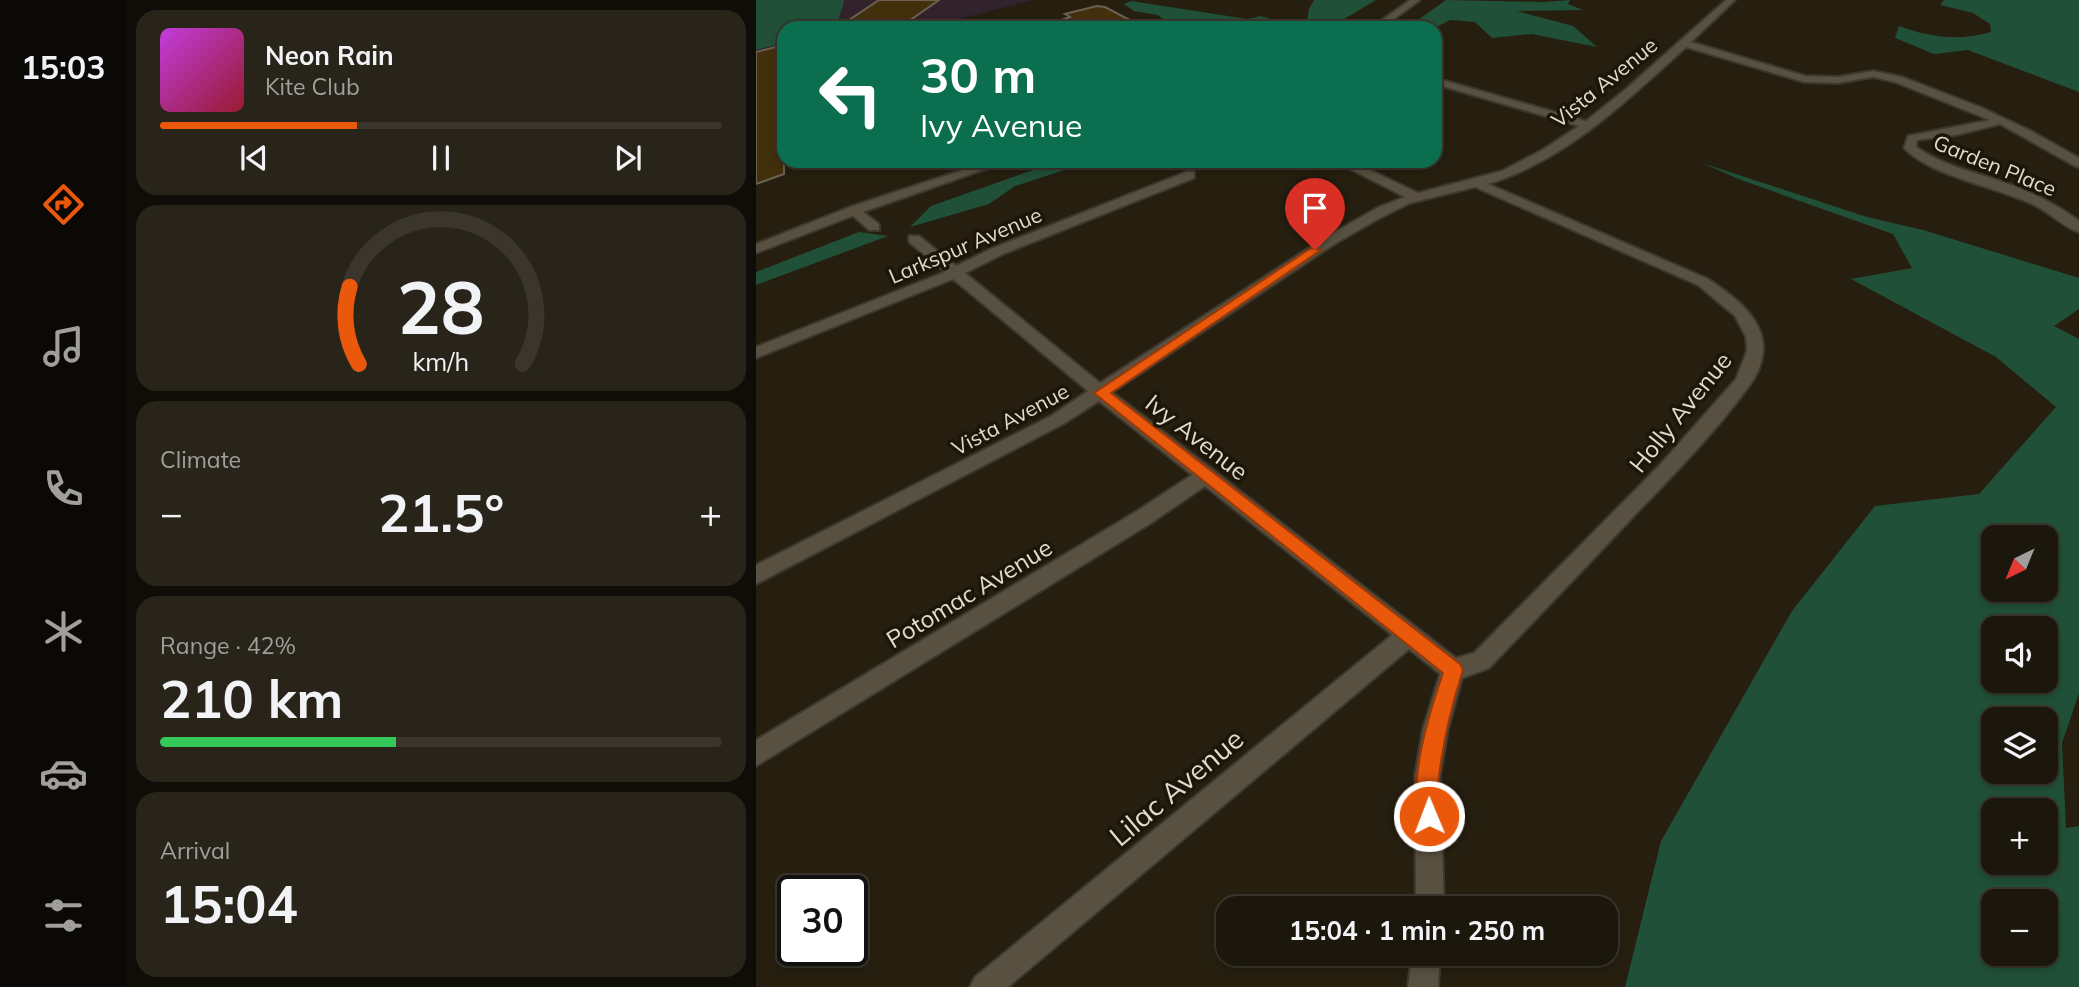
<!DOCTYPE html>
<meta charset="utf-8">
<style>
:root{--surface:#1c170c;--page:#29241a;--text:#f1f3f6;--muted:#a09f9d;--line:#3a362d;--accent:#ea580c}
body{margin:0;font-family:Mulish,sans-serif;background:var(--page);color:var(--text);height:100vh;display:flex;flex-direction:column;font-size:26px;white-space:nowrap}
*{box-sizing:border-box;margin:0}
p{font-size:23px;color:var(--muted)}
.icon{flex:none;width:38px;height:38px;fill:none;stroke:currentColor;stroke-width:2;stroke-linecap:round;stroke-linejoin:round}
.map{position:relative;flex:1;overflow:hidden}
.drawer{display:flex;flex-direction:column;gap:10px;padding:10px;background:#0f0d07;width:630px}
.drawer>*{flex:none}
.guide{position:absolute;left:21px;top:21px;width:665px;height:147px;border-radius:21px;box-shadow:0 4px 10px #0003,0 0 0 2px var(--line);background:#0b6e4f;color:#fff;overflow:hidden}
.needle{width:46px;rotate:223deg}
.buttons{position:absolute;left:1225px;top:525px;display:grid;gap:14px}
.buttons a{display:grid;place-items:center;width:77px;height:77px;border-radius:14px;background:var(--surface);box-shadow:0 4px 10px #0003,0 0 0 2px var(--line);font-size:35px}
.speed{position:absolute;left:21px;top:875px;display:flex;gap:14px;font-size:35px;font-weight:700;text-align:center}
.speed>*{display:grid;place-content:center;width:91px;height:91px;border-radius:50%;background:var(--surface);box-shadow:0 4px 10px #0003,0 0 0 2px var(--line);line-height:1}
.speed .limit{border:4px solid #111;border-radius:10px;background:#fff;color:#111}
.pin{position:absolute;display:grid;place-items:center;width:60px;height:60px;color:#fff;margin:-72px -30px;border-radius:50% 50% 50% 0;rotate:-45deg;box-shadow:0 0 7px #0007}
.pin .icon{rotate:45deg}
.me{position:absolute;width:77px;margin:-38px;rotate:359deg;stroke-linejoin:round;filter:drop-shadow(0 0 5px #0008)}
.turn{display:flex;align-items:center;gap:24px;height:147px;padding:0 28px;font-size:32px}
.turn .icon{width:91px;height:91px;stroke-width:2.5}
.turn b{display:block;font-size:49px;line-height:60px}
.big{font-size:52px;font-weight:700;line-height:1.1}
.drawer .tile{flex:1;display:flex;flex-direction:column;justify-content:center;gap:10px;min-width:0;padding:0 24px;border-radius:21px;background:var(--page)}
.drawer .dial{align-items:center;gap:0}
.dial svg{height:182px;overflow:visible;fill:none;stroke:var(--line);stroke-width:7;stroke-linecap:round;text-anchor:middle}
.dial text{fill:var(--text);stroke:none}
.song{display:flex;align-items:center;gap:21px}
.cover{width:84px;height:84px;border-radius:10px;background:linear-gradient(135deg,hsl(290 70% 55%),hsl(350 70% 35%))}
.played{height:7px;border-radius:4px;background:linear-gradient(90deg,var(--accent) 35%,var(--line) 35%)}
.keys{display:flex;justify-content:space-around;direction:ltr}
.heat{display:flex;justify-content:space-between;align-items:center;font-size:38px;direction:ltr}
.charge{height:10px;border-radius:5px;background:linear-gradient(90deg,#34c759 42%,var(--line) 0)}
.trip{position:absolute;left:460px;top:896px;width:402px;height:70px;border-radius:21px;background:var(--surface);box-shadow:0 4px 10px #0003,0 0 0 2px var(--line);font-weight:700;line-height:70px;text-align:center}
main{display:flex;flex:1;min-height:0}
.menu{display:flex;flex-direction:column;width:126px;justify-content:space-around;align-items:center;background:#0b0905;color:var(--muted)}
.menu .icon{width:49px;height:49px}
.menu .on{color:var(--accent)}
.menu b{font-size:32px;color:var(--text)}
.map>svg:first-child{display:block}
</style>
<main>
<nav class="menu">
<b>15:03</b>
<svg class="icon on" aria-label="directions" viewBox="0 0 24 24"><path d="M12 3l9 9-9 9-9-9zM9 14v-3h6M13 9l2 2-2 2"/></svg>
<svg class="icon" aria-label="music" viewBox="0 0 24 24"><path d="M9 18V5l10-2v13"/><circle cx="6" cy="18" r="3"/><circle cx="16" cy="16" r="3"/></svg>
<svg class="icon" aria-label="phone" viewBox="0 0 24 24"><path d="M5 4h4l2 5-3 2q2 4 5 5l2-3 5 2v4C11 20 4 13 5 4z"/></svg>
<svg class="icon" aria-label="climate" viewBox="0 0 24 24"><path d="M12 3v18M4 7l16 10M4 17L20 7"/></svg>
<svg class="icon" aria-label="car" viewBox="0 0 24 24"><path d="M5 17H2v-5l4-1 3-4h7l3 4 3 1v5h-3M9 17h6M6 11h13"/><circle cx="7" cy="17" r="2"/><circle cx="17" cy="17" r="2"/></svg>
<svg class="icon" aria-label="filters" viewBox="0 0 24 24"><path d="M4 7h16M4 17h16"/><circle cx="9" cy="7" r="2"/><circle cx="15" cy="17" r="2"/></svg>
</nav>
<section class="drawer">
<div class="tile">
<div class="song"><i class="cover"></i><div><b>Neon Rain</b><p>Kite Club</p></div></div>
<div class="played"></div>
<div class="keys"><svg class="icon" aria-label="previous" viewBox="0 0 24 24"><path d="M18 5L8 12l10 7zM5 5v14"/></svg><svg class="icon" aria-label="pause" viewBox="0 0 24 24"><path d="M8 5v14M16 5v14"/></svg><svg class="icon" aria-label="next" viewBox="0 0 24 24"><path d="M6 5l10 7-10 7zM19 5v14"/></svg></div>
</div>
<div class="tile dial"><svg viewBox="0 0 100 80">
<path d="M14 69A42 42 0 1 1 86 69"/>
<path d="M14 69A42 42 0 0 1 10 35" stroke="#ea580c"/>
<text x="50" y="56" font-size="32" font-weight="700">28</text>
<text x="50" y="72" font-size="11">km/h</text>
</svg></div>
<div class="tile"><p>Climate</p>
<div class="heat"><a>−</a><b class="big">21.5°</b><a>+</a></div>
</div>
<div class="tile"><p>Range · 42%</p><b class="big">210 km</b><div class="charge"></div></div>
<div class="tile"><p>Arrival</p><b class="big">15:04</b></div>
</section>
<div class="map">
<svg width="1323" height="987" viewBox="0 0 1323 987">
<rect width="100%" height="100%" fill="#261f10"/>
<!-- education -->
<path fill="#32222b" d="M0,0h278l-111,28h-139v35l-28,7z"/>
<!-- green -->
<path fill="#215038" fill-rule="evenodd" d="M0,0h87l1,2 -5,16 -10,10h-45v15l-28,7z
M558,0h62l-47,28h-23l3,-19z
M690,0l98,2 26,-2 -2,4 15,6 -66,1 56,15 24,21 -65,-13 -40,4 -17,-16 -25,-2 -15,8h-28z
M1188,0h135v92l-111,-42 -34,4 -39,-16 4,-12c32,12 60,15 92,6l-1,-8 -17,-11 -33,-8z
M375,1l116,18 14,-3 9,3 -5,9h-91l-16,-13 -24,-4 -10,-7z
M302,161h34l-77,25 -26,18 -79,23 21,-21z
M946,163l165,54 56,13 156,48v31l-25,17 25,13v354l-17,50 4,85 13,-2v161h-454l36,-146 131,-230 83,-105 104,-12 77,-87 -60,-50 -145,-78 61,-11 -19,-34 -152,-54zM1237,537h53v53h-53zM1237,628h53v53h-53zM1237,719h53v53h-53zM1237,810h53v53h-53zM1237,901h53v53h-53z
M103,232l29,4 -132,49v-13z"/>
<!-- building -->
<path fill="#422f0c" stroke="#6b6151" stroke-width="2" d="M123,0h60l-40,28h-62z
M341,6l8,1 40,21h-92v-5l17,-6 -5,-3z
M28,45v129l-28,10v-132z"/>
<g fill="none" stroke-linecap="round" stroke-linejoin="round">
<defs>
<path id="pedestrian" d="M99,206l24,18v6h-10l-19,-17v-6z"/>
<path id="minor" d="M970,0h9l-44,42 114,34 33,1 35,-6 29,6 78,30 51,24 48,27v9l-4,-1 -75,-42 -44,11 -39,5 -1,7c23,16 49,23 75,31 31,10 62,23 88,43v11c-14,-4 -28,-18 -41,-25 -38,-20 -107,-30 -134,-59l4,-12 82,-16 -95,-38 -22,-5 -35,6 -34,-1 -118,-35c-58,53 -121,114 -198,137l220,95c24,16 58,40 55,73 -1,12 -7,25 -14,34 -34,47 -77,90 -117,132 -47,50 -95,100 -143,150l-27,10 -14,51 -8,46 4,133h-28l-1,-133 8,-46 17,-55 -31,-25 -401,338h-38l5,-10 417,-342 -187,-149 -54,37 -395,243v-26l381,-229 55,-36 -93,-74 -36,23 -307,160v-19l295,-149 37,-25 -135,-112 -197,79v-11l189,-75 -36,-30v-6h10l37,30 37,-18 193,-76h8v6l-191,76 -38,19 135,110 226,-146 53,-30 26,-10 -70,-36h16l67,32 84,-22 42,-22 35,-23 -144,-42v-6l151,43 40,-32zM719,187l223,98 37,31 11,21 1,14 -11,28 -77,87 -185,187 -18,5 -344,-266 224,-149 42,-24 32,-16z
M656,954h28l-2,33h-30z"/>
<path id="tertiary" d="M654,0h10l-38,28h-11z
M234,161h18l-148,52 -104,40v-9l94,-37z"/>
</defs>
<!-- pedestrian casing -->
<use href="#pedestrian" stroke="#3d372e" stroke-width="4"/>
<!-- minor casing -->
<use href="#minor" stroke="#3d372e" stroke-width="4"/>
<!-- tertiary casing -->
<use href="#tertiary" stroke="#3d372e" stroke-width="4"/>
<!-- pedestrian -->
<use href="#pedestrian" fill="#585040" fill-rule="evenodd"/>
<!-- minor -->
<use href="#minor" fill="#585040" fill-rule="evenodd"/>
<!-- tertiary -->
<use href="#tertiary" fill="#585040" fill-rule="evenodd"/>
</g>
<!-- route -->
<path fill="#ea580c" stroke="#983908" stroke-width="2" d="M555,248l10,2 -210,143 349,271 3,6c-12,37 -21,76 -25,115 -1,13 4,26 -2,38l-7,3 -8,-3c-15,-38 9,-112 22,-150l-349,-280z"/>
<g text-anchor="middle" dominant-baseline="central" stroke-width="7" stroke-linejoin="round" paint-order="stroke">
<!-- far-street labels -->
<g font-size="21" fill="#e0dbd2" stroke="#1d1608">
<text transform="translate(848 82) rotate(-39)">Vista Avenue</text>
<text transform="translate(1239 165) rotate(22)">Garden Place</text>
<text transform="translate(209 245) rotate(-23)">Larkspur Avenue</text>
<text transform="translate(254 419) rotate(-28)">Vista Avenue</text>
</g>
<!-- street labels -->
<g font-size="24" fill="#e0dbd2" stroke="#1d1608">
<text transform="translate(924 412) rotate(-51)">Holly Avenue</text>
<text transform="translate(441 437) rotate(38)">Ivy Avenue</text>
<text transform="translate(213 593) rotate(-31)">Potomac Avenue</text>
</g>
<!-- near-street labels -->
<g font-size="28" fill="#e0dbd2" stroke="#1d1608">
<text transform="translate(420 787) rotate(-40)">Lilac Avenue</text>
</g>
</g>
</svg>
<div class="buttons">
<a><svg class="needle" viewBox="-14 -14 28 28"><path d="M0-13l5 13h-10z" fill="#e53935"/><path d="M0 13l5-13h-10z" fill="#a09f9d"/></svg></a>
<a><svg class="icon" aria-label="sound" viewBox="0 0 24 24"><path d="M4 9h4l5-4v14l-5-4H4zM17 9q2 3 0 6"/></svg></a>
<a><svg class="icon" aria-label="layers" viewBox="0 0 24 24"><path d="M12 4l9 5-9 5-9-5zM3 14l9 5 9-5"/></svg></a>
<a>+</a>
<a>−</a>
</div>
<div class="speed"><div class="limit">30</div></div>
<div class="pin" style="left:559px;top:250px;background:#d93025"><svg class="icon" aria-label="arrive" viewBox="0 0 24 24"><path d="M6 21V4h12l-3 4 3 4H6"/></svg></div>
<svg class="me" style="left:673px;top:816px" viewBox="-20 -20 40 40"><circle r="17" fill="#ea580c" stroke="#fff" stroke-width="3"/><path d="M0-11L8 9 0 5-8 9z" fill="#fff"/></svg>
<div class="trip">15:04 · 1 min · 250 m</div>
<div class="guide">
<div class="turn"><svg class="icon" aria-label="left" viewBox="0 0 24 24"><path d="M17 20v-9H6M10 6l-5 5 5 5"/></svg><div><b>30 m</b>Ivy Avenue</div></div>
</div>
</div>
</main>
